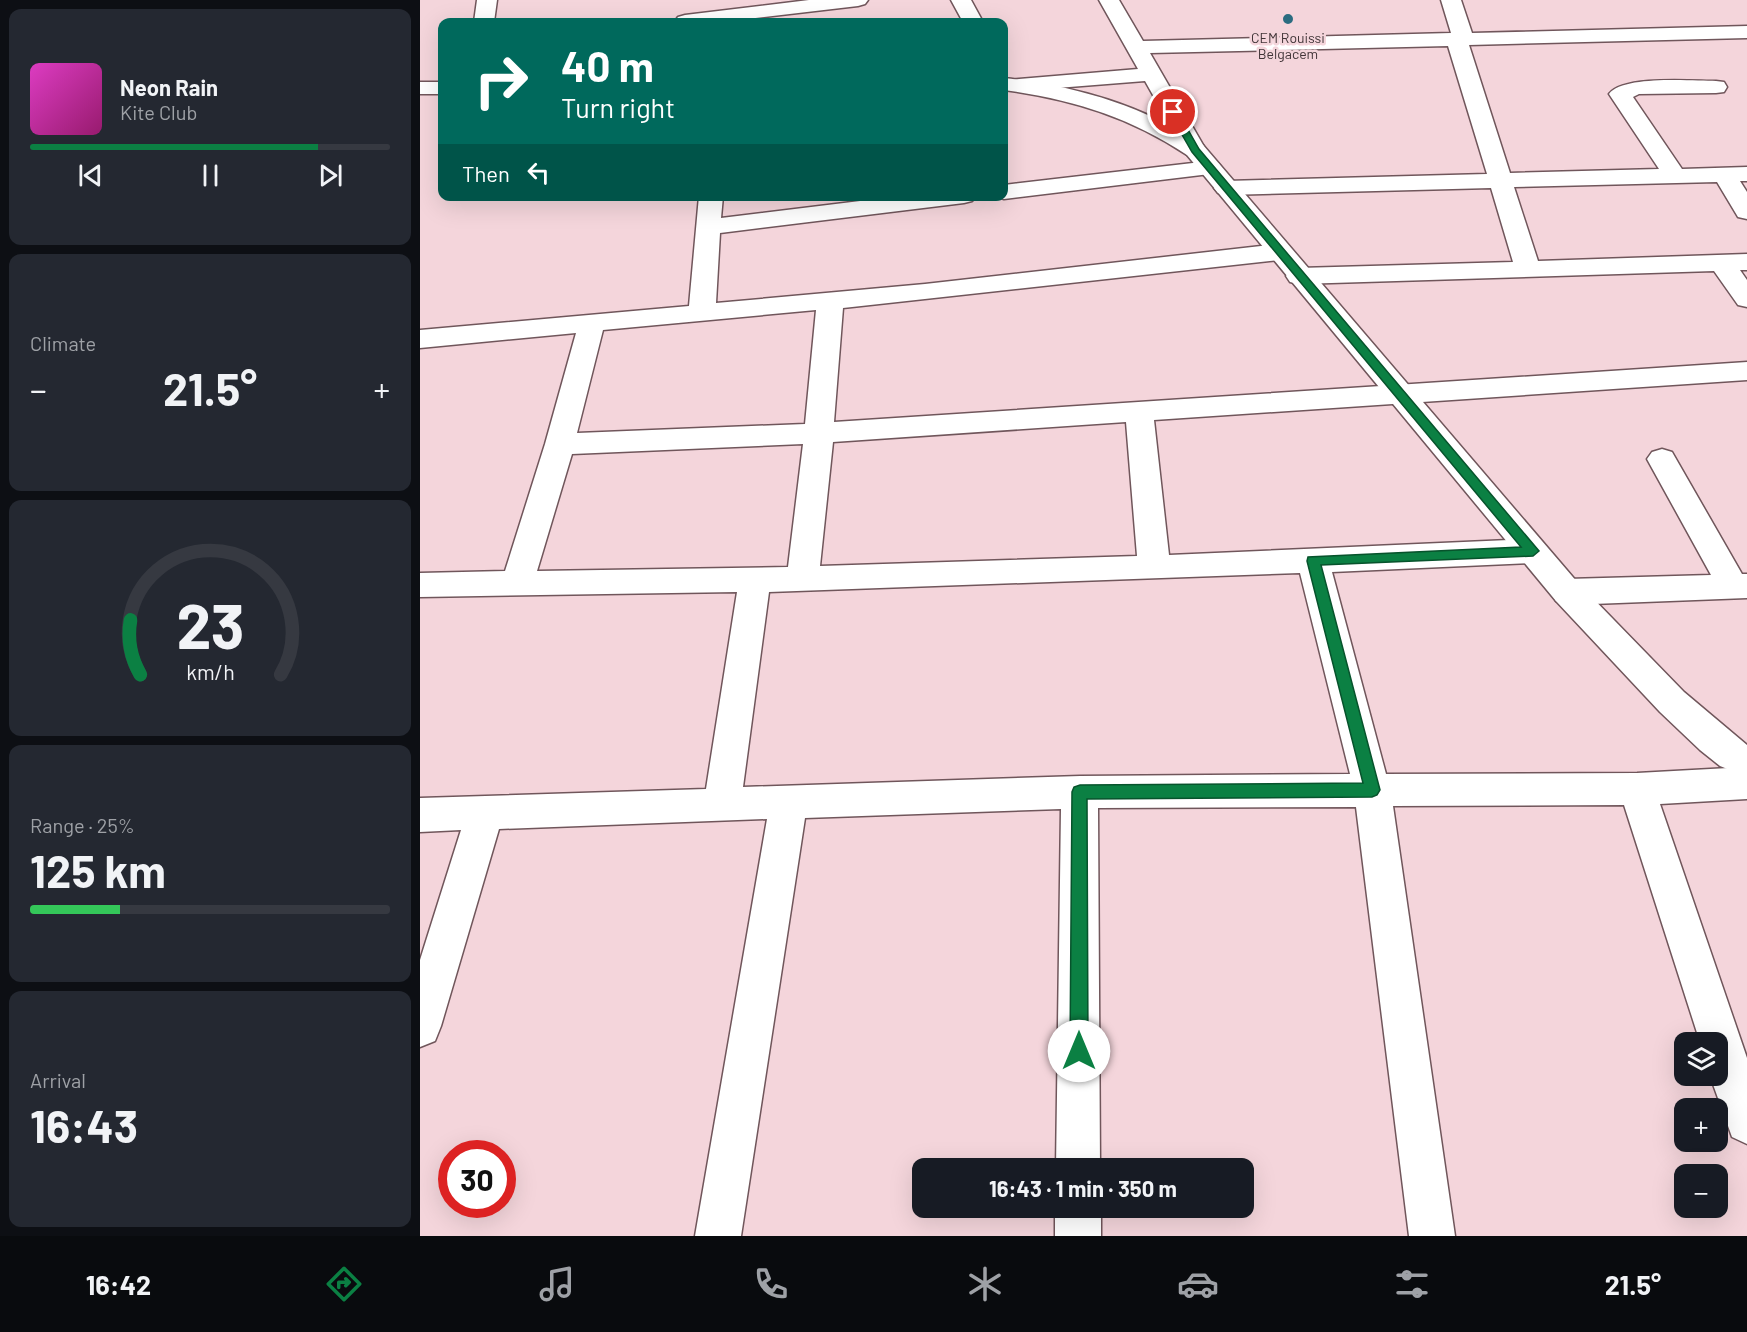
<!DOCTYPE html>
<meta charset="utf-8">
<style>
:root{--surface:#171b24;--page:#242831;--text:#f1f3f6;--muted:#9ea1a6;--line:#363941;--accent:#0b8043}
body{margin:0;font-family:Barlow,sans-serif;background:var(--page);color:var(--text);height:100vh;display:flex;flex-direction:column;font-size:22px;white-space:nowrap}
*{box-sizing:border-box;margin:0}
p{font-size:20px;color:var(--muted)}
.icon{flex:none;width:33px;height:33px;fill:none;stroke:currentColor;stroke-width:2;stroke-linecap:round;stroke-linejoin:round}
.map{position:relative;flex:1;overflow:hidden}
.drawer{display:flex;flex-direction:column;gap:9px;padding:9px;background:#0d0f14;width:420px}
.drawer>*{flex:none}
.top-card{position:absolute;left:18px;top:18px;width:570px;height:183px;border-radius:12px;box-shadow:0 6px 24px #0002;background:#00695c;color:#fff;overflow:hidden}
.fabs{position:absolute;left:1254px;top:1032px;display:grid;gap:12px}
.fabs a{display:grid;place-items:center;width:54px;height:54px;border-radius:12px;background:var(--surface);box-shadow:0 6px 24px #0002;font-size:30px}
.speed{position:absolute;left:18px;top:1140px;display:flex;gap:12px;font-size:30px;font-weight:700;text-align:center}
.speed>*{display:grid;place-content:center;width:78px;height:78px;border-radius:50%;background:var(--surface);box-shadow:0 6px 24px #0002;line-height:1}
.speed .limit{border:9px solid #d22;background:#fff;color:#111}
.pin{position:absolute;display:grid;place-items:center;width:51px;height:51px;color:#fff;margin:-26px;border:3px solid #fff;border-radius:50%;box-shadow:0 2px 6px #0007}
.me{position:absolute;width:66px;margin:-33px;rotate:0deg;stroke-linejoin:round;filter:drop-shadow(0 0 4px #0008)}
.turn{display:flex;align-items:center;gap:21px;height:126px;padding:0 24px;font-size:27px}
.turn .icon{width:78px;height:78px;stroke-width:2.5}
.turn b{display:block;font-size:42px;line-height:51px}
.then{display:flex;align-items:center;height:57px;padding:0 24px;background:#0003;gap:12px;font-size:22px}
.big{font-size:45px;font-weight:700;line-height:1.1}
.drawer .card{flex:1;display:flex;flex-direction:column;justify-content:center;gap:9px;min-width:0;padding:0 21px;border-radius:12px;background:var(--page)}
.drawer .dial{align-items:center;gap:0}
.dial svg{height:156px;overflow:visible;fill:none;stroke:var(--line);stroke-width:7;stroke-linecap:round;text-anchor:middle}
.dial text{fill:var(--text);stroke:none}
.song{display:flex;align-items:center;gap:18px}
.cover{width:72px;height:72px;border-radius:9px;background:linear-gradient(135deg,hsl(310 70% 55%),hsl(320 70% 35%))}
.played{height:6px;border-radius:3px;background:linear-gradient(90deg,var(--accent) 80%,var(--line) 80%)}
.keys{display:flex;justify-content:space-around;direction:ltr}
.heat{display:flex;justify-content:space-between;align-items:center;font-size:33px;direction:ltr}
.charge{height:9px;border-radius:4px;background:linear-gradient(90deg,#34c759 25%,var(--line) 0)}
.trip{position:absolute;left:492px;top:1158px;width:342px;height:60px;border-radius:12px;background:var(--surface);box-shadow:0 6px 24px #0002;font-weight:700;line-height:60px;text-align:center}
.tab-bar{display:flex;height:96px;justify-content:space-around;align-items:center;background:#090b0e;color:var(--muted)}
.tab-bar .icon{width:42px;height:42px}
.tab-bar .active{color:var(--accent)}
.tab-bar b{font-size:27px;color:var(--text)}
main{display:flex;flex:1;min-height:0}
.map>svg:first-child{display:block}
</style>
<main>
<section class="drawer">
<div class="card">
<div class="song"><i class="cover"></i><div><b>Neon Rain</b><p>Kite Club</p></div></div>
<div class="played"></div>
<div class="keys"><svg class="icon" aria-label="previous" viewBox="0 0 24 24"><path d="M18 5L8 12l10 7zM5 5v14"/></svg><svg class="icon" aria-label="pause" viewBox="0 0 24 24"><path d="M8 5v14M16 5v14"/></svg><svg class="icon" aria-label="next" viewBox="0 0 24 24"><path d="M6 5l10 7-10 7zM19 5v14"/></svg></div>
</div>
<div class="card"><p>Climate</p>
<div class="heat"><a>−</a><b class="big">21.5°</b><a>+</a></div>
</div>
<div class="card dial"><svg viewBox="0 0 100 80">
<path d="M14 69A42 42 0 1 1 86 69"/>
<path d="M14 69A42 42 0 0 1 9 41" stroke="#0b8043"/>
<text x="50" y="56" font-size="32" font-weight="700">23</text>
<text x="50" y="72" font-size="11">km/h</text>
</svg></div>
<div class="card"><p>Range · 25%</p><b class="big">125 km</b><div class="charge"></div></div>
<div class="card"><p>Arrival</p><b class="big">16:43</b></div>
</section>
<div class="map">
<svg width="1327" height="1236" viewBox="0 0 1327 1236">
<rect width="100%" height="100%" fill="#f4d5db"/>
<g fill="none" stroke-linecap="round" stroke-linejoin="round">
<defs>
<path id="minor" d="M57,0h20l-3,22h-20z
M389,0h59l-3,4 -7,2 -136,16 -47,-1 3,-4 7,-2z
M531,0h20l12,22h-20z
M679,0h20l24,41 308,-8 -10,-33h20l11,33 275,-7v12l-278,7 41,128 149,-4 -50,-75c14,-19 84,-13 107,-13l8,1 3,5 -3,5 -8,1 -77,1 -6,3 49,72 65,-2v14h-7l7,11v27l-9,-2 -21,-35 -203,5 24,74 209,-7v16h-7l7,10v27l-9,-2 -24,-34 -415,13 -9,-2 -4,-6 4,-6 9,-2 214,-6 -22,-74 -265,7 -8,-2 -4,-5 4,-5 8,-2 261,-7 -39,-128 -298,7 56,97 -3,5 -8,2 -8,-2 -3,-5 -39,-69 -126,10 -8,-1 -3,-5 3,-5 8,-1 119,-10z
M790,161l8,2 4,5 -4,5 -214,26 -9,-3h9v-11z
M279,196h24l-2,22 180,-22h75l-4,5 -8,2 -244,30 -4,70 209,-19 354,-40 9,3 4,5 -4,5 -9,3 -436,48 -9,114 913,-60v18l-593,40 15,135 363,-16 11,4 5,8 -5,8 -11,4 -200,9 54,202 251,-1 110,-6v32l-87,5 87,254v86l-15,-7 -22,-61h8v-34h-18l-76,-237 -231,1 62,430h-46l-53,-429 -258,1 2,360h-44l5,-359 -256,9 -64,418h-46l72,-417 -268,10 -58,197 -6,15 -15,6v-87l41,-130 -41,2v-34l286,-9 31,-197 -317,5v-24l85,-2 40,-127 31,-111 -156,15v-18l269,-24zM396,310l-11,114 -228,9 26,-103zM706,422l11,134 -317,10 13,-124zM383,444l-15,123 -251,4 35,-117zM880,573l50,201 -270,2 -337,11 26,-195z
M1242,449l10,3 70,122h5v24l-180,7 -11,-4 -5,-9 5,-9 11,-4 144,-4 -64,-116 5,-7z
M635,1208h46v28h-46z"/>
<path id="major" d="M584,78c72,8 138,27 199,67l375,438 106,109 63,53v32l-27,-11 -20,-16 -40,-38 -104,-111 -369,-446c-57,-38 -116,-56 -183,-65z
M0,82h22v12h-22z"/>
</defs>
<!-- minor casing -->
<use href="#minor" stroke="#70565b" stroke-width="3"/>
<!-- major casing -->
<use href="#major" stroke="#70565b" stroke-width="3"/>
<!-- minor -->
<use href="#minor" fill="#fff" fill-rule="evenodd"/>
<!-- major -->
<use href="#major" fill="#fff" fill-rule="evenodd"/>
</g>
<!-- route -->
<path fill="#0b8043" stroke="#07532c" stroke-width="1.5" d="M753,109l5,3 21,37 340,402 -6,5 -212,9 59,225 -3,5 -5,2 -285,2 1,252 -3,6 -6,3 -6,-3 -3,-6 2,-259 2,-5 6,-2 283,-2 -56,-222 1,-4 213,-10 -329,-395 -23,-40z"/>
<!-- markers -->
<circle fill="#2b6c80" stroke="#f4d5db" stroke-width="2" cx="868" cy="19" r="6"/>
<g text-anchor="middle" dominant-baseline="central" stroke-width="5" stroke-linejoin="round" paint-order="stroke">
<!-- far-poi labels -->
<g font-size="14" fill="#403437" stroke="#f4d5db">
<text x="868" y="37">CEM Rouissi<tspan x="868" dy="16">Belgacem</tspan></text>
</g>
</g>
</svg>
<div class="fabs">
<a><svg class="icon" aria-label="layers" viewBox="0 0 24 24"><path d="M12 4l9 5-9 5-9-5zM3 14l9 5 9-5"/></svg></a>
<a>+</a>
<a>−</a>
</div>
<div class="speed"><div class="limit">30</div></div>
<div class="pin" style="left:753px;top:112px;background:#d93025"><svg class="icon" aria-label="arrive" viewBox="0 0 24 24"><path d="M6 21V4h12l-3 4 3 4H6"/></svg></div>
<svg class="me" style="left:659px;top:1051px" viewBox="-20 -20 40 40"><circle r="19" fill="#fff"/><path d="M0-13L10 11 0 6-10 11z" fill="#0b8043"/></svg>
<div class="trip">16:43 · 1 min · 350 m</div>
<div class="top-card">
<div class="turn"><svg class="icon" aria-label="right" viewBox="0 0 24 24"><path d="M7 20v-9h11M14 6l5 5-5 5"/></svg><div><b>40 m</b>Turn right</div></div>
<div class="then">Then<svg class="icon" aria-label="left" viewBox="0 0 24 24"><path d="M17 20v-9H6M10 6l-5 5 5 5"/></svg></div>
</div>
</div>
</main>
<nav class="tab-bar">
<b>16:42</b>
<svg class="icon active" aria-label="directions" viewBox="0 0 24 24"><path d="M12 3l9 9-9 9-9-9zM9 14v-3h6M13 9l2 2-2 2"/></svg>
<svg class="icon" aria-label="music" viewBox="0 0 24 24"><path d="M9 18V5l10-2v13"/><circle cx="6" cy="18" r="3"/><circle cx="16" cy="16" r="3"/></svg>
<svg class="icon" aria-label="phone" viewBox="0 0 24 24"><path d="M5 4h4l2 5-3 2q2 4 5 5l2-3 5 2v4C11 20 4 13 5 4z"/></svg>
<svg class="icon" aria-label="climate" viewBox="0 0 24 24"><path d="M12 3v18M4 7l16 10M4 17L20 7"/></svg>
<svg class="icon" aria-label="car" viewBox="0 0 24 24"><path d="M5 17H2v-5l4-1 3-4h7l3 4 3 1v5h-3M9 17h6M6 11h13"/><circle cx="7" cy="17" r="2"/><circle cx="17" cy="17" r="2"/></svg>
<svg class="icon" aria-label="filters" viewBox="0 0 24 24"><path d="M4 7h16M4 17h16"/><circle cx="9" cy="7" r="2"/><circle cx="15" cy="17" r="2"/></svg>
<b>21.5°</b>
</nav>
